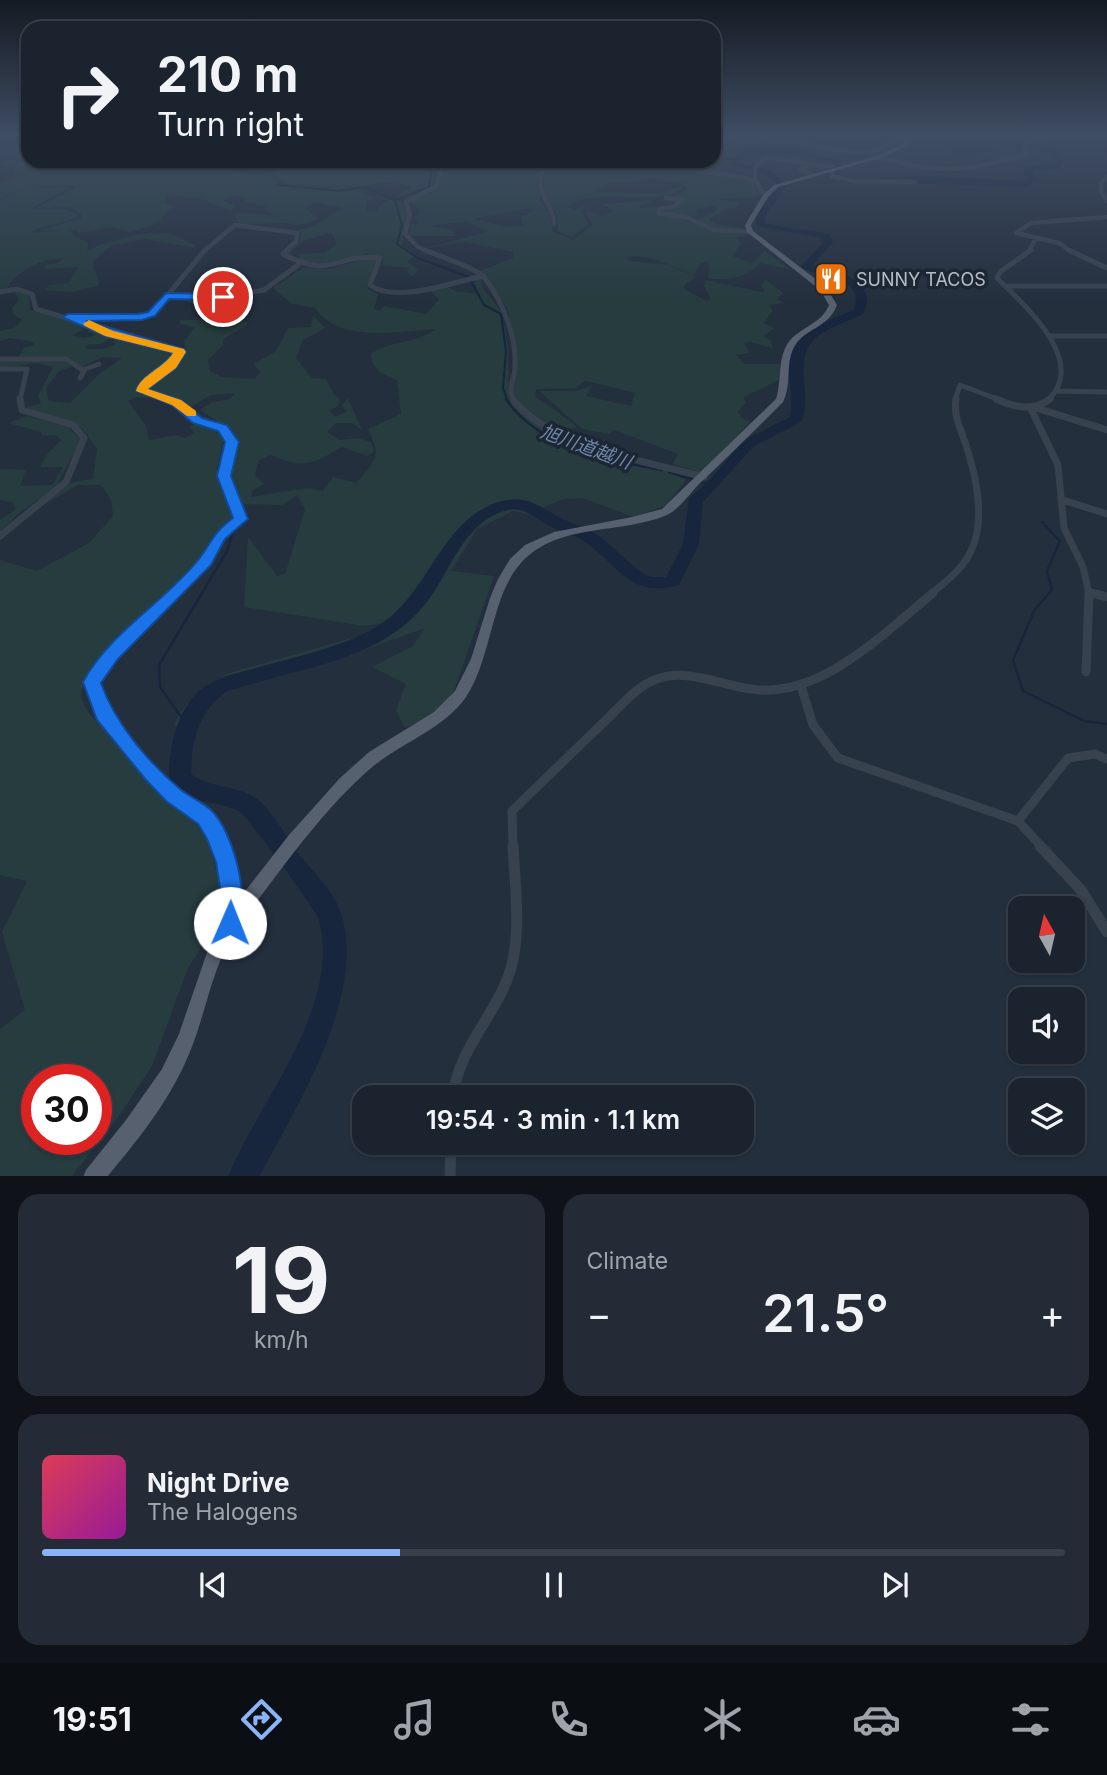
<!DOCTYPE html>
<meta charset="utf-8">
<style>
:root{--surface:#1b232e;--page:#242b36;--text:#f1f3f6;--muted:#a0a4aa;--line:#39404a;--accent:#8ab4f8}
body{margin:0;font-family:Inter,"Noto Sans JP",sans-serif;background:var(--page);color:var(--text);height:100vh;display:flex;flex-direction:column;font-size:26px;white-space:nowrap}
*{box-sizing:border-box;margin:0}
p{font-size:23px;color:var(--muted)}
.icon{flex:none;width:38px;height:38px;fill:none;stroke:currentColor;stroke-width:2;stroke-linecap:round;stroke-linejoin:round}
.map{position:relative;height:1176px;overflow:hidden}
.drawer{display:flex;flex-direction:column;gap:18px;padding:18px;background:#0f1319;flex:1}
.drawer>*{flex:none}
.top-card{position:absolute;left:21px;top:21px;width:700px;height:147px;border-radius:21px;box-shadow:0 2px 5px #0004,0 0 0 2px var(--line);background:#1b232e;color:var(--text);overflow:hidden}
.needle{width:46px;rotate:352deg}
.fabs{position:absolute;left:1008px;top:896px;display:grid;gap:14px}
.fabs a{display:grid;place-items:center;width:77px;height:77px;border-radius:14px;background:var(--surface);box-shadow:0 2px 5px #0004,0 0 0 2px var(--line);font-size:35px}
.speed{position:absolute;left:21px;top:1064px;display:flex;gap:14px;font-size:35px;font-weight:700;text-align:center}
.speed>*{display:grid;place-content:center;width:91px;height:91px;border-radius:50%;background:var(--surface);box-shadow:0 2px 5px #0004,0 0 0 2px var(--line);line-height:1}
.speed .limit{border:10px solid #d22;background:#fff;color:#111}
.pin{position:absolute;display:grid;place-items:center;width:60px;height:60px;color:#fff;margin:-30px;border:4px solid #fff;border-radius:50%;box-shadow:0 2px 7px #0007}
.me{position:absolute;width:77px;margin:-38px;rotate:1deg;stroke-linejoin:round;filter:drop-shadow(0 0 5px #0008)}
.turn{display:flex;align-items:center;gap:24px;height:147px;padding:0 21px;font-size:32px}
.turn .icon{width:91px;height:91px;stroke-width:2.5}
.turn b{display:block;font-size:49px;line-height:60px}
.big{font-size:52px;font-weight:600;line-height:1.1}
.drawer .card{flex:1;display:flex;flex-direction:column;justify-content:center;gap:10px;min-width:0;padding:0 24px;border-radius:21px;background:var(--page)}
.drawer .dial{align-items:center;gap:0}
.dial b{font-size:91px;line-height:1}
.song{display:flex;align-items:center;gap:21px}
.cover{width:84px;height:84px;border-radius:10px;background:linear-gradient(135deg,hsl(350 70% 55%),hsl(300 70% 35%))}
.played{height:7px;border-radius:4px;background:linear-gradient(90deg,var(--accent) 35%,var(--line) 35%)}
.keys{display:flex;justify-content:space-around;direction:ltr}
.heat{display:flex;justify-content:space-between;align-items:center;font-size:38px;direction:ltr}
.drawer .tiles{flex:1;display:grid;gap:18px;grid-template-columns:1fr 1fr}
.card:last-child{grid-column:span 2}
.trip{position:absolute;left:352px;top:1085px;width:402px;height:70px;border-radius:21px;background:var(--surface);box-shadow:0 2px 5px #0004,0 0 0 2px var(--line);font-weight:600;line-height:70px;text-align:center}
.dock{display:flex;height:112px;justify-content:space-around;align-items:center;background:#0b0e12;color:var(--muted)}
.dock .icon{width:49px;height:49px}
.dock .active{color:var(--accent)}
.dock b{font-size:32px;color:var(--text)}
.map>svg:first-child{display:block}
</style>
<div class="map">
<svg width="1107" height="1177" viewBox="0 0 1107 1177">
<rect width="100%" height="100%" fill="#242f3e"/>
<!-- green -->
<path fill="#263c3f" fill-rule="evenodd" d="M15,136h13v25h233l-33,5 7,6 38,5 5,7 8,1 77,6 10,7 -6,3 -2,11h11c7,-11 13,-15 26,-10l5,10 -5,33 14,10 -9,6 12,9 -6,6 -6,-2 2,-6 -28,-3 3,-7 -18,-5 -29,12 -39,-3 2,-5 -4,-3 28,-1 13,-9 -6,-11c-15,3 -31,7 -40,19l3,7 -8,-6 13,-12 2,-8 -4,-3 17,-4 29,-18 -27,-6 -11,6 14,11 -23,7 -7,-3 -51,1 -3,-11 36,2 -6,-9 -19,-4 -3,-5 -12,-1 -7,5 12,5 -5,5 -32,-13 -30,-3 -5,8 10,3 -20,19 -25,7 -16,-5 -35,6 -1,-3 -39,1 44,-13v-4l-15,-7 -31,1 40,-21 -3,-2 -49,3 46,-1 -39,22h36l11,6c-12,11 -34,8 -48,18l40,-3 4,6 14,7 -1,8 14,-7 40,-10 28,-1 26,12v3l-49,-9 -35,7 -17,14 -1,8 6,13 -1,5 -27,6 -26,-2 4,-5 19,-2 11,-16 -35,2 1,-4 13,-2 5,-4c-18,-3 -49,14 -56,29l-7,2v-89l21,-12 -21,11v-17l16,-6 -3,-8 -13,-3v-4l11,-3 -11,-4v-6l25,-9z
M714,136l59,3 6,8 -42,-1 -5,-4 -18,-1z
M274,161h172l-12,12 1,11 -28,14 -13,-1 17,-9 -2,-3 -23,-3 -44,7 -55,-5 -17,-16z
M450,161l106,1 -31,3 -1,4 15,2 1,30 7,9h-8l10,2 4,20 21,8 18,-15 -6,-14 17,5 10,-5 -10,-7 46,-3 6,1 -16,3 2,3 30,-2 -13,3v5c31,6 53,17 85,19l3,3 -9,1 3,8 -8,11 20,7 13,-12 26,19 -31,-7c-13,15 -34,19 -52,15l2,-12 -4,-5 -6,3 -6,11c-22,-8 -44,-22 -68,-18l4,4 39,4 27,12 -11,7 -1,5 23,12 4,-2 -7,-14 2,-5 55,12 4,-1 -4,-6 5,-5 17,13 -6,6 7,4 -14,2 3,6 -10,12 12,5 -12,8 8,5 2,7 -23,-6 -6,1 6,10 -14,2 9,9h35l-1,16 -35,17 2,6 -8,8 2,6 10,5 -48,51 -29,-9 5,-10 -63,-24 -7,4 -26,-5 -43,-38h38l16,-6 -7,11 45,10 4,-13 -49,-12 -11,7 -39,1 -1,7 40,29 1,2 -8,5c-23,-9 -45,-17 -56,-41l1,-53 -5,-28 -28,-39 33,-13 1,-6 -49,-10 -39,6 61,-16 -20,-11 -36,5 22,4 3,6h-47l2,-14 3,3 5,-2 -6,-6 7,-3 -1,-6 -11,-6 31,-15 3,-19zM530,208l6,1 -15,8 2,9 -14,1 -35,-8z
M562,161h114l-3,7 12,-1 68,14 6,15 -40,3 22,4 -6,5h-7l-19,11 7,5 27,4 -1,3c-14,-2 -36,1 -44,-12l20,-9 -6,-5 -18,6 5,3 -6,3 -27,-5 20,-11 -15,-3 16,-9 -4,-6 -35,-5 -15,5h-23l-14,9 63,2 24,-8c-18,24 -91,-2 -116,21l8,3 11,-5 -4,6 6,14 -17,12 -13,-6 -1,-18 -13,-13v-30z
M367,258l11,1 -6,12 1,7 -6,8 2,4 9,4 -4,15 6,2 4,-5 42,8 13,-15 -8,-7h-19l32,-7 11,6 24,3 -5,-15 6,-1 2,9 19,24 7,33 1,56 37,31 143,45 -22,29 -33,12 -52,-19 -19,1 -34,15 -16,-3 -36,18 -26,42 43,5 -40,115 -19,22 -30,15 -9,-18 10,-26 -34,-17 41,-21 12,-18 -64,23 -111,30 -39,19 -20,28 -17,-3c11,-25 31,-39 55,-52l137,-39 23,-12 -25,4 -120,-19 4,-70 29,39 8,-2 20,-65 -8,-14 -15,10 -42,-1 -12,-26 -1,-13 8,-29c-7,-7 -27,-22 -35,-26l12,-8 18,-3 5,-6 -24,2 -22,13 -8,-6 -34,-11v-4l27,-18 12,-19 -2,-9 11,-14 -15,-3v-4h33l9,-7 -3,-5 -21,-2 -17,-7h50l9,9 7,17 -24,14v6l-15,15 1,10 12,7 34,2 5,-7 -6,-8 22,-13 12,-23 23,-1 2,-12 12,13 -22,12 -7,18 16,20 14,1 8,16 6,4 -2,7 -9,5 7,6 11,-6 -6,-5 7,-8 14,32 -10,-7h-16l-9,9 12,8 18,-2 14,4 3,10 -7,4 -25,-9c-30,17 -38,23 -71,8l-12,5 -4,15 9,9 -12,7 -1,6 56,-9 16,3 10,-14 24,6c18,-24 26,-25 11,-54l33,-15 -4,-34c-16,-6 -24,-9 -26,-26 19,-14 45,-10 65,-25 -39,2 -96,15 -121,-21l-23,-4 -19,-16 30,-20 27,1z
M13,290l16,5 1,15 60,16 -18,9 13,3 11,-3 -9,-4 5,-4 23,9 -14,8 -14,1 -2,4h19l13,-6 -5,-1 8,-4 53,12 3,9 -36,32 17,7 -20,-1 -9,4 18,25 3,14 27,-5 9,3 9,-5 -4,-7 10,-4 21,6 8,15 -8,33 15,40 -24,21 -15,25 -97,97 -16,21 -3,17 7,15 65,72 41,38 15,20 10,41 -1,38 -30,47 -36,98 -35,53 -45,57h-72v-147l25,-19 -23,-78 25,-51 -27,-6v-315l37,11 52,-28 24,-27 -2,-16 -10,-15h-23l-45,26 39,-29 21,-3 4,-30 -15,-21 -57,-21 16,-3 -3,-8 15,-29 -16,-4 -37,5v-8h63l9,6 -14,6 -12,17 3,12 21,2 28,-28 24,-17 -19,-1 -22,10 -13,-9h-50l6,-11 9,-1 1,-4 -24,-4 -10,3v-10l14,-3 8,-8 -8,-5 -2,-7 7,-8zM37,1080h59v59h-59z
M27,416l41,11 13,13 -26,48 -32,22 -23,21v-11l15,-10 -1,-7 -14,-3v-31l26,1 -6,16 32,-1 11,-18h-23l8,-14 13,-13 -4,-4 -15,-1 -1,-3 -33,-9z"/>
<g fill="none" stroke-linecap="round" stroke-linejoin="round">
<!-- stream-far1 -->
<path stroke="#17263c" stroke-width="2" d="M714,158l23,2
M443,161l-11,9 -3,17 -34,13 7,25 -5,19 21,14 51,19 15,28 17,9 5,37 -3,37 4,12
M277,185l62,6 26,-4 30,13
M144,382l-6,9 23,9"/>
<!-- stream -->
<path stroke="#17263c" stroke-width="2.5" d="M157,399l6,2
M506,399c31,48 103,61 156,71
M214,429l12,8 -8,33 17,49
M669,472l43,14
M1042,522l18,19 -13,30 5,19 -17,19 -22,51 10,31 61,30 23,3
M186,724l-26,-37 -1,-22 68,-114 7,-23"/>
<!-- river -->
<path fill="#17263c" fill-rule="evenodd" d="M933,136h9l19,15c28,-3 92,-22 103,12l-5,6 -27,2 5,9 -11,7 -149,-5 3,-5 49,-1 95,5 4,-2 -5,-7 3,-5 30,-4c-9,-27 -74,-9 -97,-7z
M765,148l38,3 39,11 -3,12 12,3v4l-20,-4 2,-14c-28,-8 -59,-13 -88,-8l-6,8 31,7 17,15 -22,31 1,8 63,10 4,8 -20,23c25,6 67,16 50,49 -45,21 -65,20 -58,76 1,11 1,22 -4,32l-47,24 -51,56 -4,42 -20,41c-48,14 -60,-19 -94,-43 -12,-8 -26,-11 -39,-18 -12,-7 -23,-18 -38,-14 -46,11 -58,65 -85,97 -47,56 -132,62 -197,85 -29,21 -34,48 -35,82 19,15 51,11 69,27 14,14 26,35 38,52 14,17 36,39 43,60 26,81 -44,193 -82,264h-31c30,-73 95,-146 95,-228 0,-9 -2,-25 -6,-33 -6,-12 -69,-99 -77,-104 -20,-12 -52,-8 -67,-27 -7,-8 -3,-24 -2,-33 3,-23 11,-45 28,-61 15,-13 37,-18 57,-23 41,-12 85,-20 122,-42 54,-33 64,-115 130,-126 23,-4 38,12 57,20 11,5 22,8 31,14 17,12 31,28 48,40l8,3h14l17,-33 6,-46 18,-15 37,-43 46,-23c3,-15 0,-29 -1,-44 -1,-40 34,-50 65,-63 12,-35 -35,-31 -53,-43l22,-25 -2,-4 -64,-12 -2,-10 23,-31 -14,-11 -34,-10 9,-13z"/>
<!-- minor-far4 -->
<path stroke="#38414e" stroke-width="4.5" d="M755,136l101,17 19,-2 30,-15
M879,157c64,19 84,14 147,-2l-2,-14 31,-5
M679,161c24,15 52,11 78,21l4,10 6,1
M810,164l-10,6 13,5
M1107,177l-6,6v8l6,10
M755,181v-13l9,-10h7l62,9 -1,9 22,5 61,1
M666,198l17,2 -10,7 -13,2 -1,4 29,5 26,12 36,2
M554,224c0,-21 -21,-28 -11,-56l16,-7
M204,251l31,-26 62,8 -1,8 -10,10
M428,251l-10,-4 -13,-13 5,-20 -4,-12 31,-16 3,-18 8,-7
M1029,251l7,-13
M1070,251l-11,-8 -43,-10 15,-10 76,-6"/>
<!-- minor-far3 -->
<path stroke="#38414e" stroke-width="5" d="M287,250l-4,4c51,27 53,-2 97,4l-10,27c26,19 83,-3 113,-9
M424,250c13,5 52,18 60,27 19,25 33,60 31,92 -1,11 -8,21 -1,31
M1031,250l-31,22 -3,6c27,27 92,83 51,122
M1068,250l39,18
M1005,286h102
M0,292l17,-3 15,5 4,15 144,43 -9,14 -28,20 -1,5 29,9
M166,296l57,1 41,-7 34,-25
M74,317h64l14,-3 53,-64
M1050,336h57
M0,359h66l18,12 -4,7
M0,369h27l-7,31
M82,370l17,-6
M1056,391l51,1
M955,400l5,-15 40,15"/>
<!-- minor-far2 -->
<path stroke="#38414e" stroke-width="7" d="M165,399l11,3 22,18 25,8 7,8 2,6 -8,34 16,43 -12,9 -25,36 -30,30
M513,399c34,47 136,63 191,78
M996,399c18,8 37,13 54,0
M1030,407l28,58 6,63 19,39 6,27
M1033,407l74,23
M1063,500l44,14
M0,536l66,-54 18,-44 -11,-13 -51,-15 -2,-11
M1089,592l8,2
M931,594c14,-12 32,-25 40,-43 15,-31 5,-75 -5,-106 -5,-15 -13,-30 -10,-46"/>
<!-- minor-far1 -->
<path stroke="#38414e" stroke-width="9" d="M175,593l-60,57 -23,32c13,44 45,80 79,110 21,19 39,27 50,55
M1091,593l16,4
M1086,672l3,-79
M801,686l12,39 25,33 180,63 24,26
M1018,821l50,-63 27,-4 12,5
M513,847l-1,-36c31,-30 61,-59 92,-89 16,-15 32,-36 53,-43 31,-11 63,6 94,10 68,11 133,-56 182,-96"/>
<!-- minor -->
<path stroke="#38414e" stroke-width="11" d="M220,846l8,34 2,38
M1040,846l41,44 26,42
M453,1097c5,-46 37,-75 54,-117 16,-40 8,-92 6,-134
M450,1177l1,-34"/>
<!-- primary -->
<path fill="#56606e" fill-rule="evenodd" d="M905,136h6l-3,10 -27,12 -103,29 -10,10 -17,28 2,6 73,56 11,18c-9,24 -33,23 -43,42 -9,17 -2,38 -11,55 -28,28 -56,56 -85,83 -9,10 -19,24 -31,30 -47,20 -109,7 -146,48 -30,33 -29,95 -55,134 -23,33 -66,46 -95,71 -46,40 -83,92 -119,140 -11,15 -22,29 -29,46 -15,34 -21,72 -37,107 -19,43 -49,80 -79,116h-24l3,-7 40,-50 36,-51 17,-35 32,-93 7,-14 24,-32 47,-60 51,-57 29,-26 65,-40 21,-21 16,-32 19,-61 8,-19 12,-20 15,-14 29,-13 78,-15 30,-8 114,-110c6,-18 1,-39 12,-56 11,-16 33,-18 41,-38l-9,-15 -73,-58 -2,-7 18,-30 11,-10 103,-29 26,-12z"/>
</g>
<!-- sky -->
<linearGradient id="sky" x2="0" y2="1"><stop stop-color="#141a22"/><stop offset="0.45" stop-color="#3f4d63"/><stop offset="1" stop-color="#3f4d63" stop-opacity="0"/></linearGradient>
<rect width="1107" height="301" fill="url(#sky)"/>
<!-- route -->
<path fill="#1a73e8" stroke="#114b97" stroke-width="2" d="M166,293l57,1 5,3 -5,3 -54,-1 -14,17 -13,4 -56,1 98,28 2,3 -10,16 -28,21 33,11 21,18 25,7 12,17 -8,34 17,43 -23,20 -14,26 -93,94 -17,24c14,40 46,78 79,106 10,8 22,13 31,21 23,22 40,91 27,121l-8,3 -8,-3 -3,-8 1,-35 -4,-26 -9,-23 -9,-15 -32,-23 -20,-21 -49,-60 -14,-38c27,-50 81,-79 116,-123 14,-19 13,-25 34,-41l-16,-42 8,-34 -7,-11 -25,-8 -21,-18 -36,-14c4,-16 28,-23 37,-38l-68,-17 -43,-19 6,-3h70l10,-2z"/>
<!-- slow -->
<path fill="#f59e0b" d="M89,320l24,11 71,18 2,3 -10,16 -28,21 33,11 15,11v5h-9l-15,-11 -36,-14c4,-16 28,-23 37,-38l-68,-17 -20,-10 -2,-2z"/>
<!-- icons -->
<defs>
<symbol id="restaurant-square" viewBox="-11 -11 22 22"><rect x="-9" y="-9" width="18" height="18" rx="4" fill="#e8710a" stroke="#1d2633"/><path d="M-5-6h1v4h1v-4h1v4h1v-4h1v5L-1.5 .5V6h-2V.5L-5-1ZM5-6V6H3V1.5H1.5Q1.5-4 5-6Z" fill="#fff"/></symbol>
</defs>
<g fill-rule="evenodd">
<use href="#restaurant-square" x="812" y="260" width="38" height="38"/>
</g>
<g text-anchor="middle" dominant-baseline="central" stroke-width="7" stroke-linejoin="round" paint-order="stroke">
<!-- far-poi labels -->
<g font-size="18" fill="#b4bcc9" stroke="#1d2633" text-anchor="start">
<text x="856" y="279">SUNNY TACOS</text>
</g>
<!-- far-water labels -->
<g font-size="19" font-style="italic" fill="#6d86a8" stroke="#1d2633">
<text transform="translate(586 447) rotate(20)">旭川道越川</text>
</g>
</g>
</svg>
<div class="fabs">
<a><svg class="needle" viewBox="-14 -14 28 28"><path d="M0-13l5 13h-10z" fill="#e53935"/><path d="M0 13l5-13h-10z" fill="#a0a4aa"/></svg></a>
<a><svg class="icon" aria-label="sound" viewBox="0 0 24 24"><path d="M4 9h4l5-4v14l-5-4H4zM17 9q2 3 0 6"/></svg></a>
<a><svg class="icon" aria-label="layers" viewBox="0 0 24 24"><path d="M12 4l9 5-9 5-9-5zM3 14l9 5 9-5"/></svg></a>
</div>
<div class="speed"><div class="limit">30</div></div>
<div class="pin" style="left:223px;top:297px;background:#d93025"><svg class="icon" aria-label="arrive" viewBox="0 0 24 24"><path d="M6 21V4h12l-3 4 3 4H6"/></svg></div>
<svg class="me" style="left:230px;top:923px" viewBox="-20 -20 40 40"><circle r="19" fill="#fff"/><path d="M0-13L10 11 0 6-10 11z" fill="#1a73e8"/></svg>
<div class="trip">19:54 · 3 min · 1.1 km</div>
<div class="top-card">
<div class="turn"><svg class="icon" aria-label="right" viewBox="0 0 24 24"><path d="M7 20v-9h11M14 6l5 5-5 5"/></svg><div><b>210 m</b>Turn right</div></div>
</div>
</div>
<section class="drawer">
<div class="tiles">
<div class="card dial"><b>19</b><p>km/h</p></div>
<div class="card"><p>Climate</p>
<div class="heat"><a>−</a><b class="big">21.5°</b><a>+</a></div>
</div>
<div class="card">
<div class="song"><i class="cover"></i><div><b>Night Drive</b><p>The Halogens</p></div></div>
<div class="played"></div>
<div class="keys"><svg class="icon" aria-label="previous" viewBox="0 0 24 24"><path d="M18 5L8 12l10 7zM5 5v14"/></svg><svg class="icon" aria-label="pause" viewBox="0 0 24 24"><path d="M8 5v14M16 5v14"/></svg><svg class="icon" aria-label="next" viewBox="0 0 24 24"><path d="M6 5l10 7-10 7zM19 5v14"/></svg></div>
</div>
</div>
</section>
<nav class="dock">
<b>19:51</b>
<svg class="icon active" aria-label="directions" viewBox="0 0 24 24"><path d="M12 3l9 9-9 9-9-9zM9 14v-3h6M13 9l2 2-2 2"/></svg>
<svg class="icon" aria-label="music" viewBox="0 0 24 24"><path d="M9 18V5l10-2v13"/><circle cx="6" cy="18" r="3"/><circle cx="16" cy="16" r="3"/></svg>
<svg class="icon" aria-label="phone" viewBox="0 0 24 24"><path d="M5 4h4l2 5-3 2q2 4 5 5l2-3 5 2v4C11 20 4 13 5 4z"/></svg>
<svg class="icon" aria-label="climate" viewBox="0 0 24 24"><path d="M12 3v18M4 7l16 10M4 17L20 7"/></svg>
<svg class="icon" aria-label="car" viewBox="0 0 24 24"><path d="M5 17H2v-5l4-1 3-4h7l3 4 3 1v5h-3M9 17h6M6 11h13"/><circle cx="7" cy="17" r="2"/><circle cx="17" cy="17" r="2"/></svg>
<svg class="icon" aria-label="filters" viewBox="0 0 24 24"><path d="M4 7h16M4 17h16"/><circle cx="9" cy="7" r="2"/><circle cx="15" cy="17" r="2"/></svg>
</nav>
